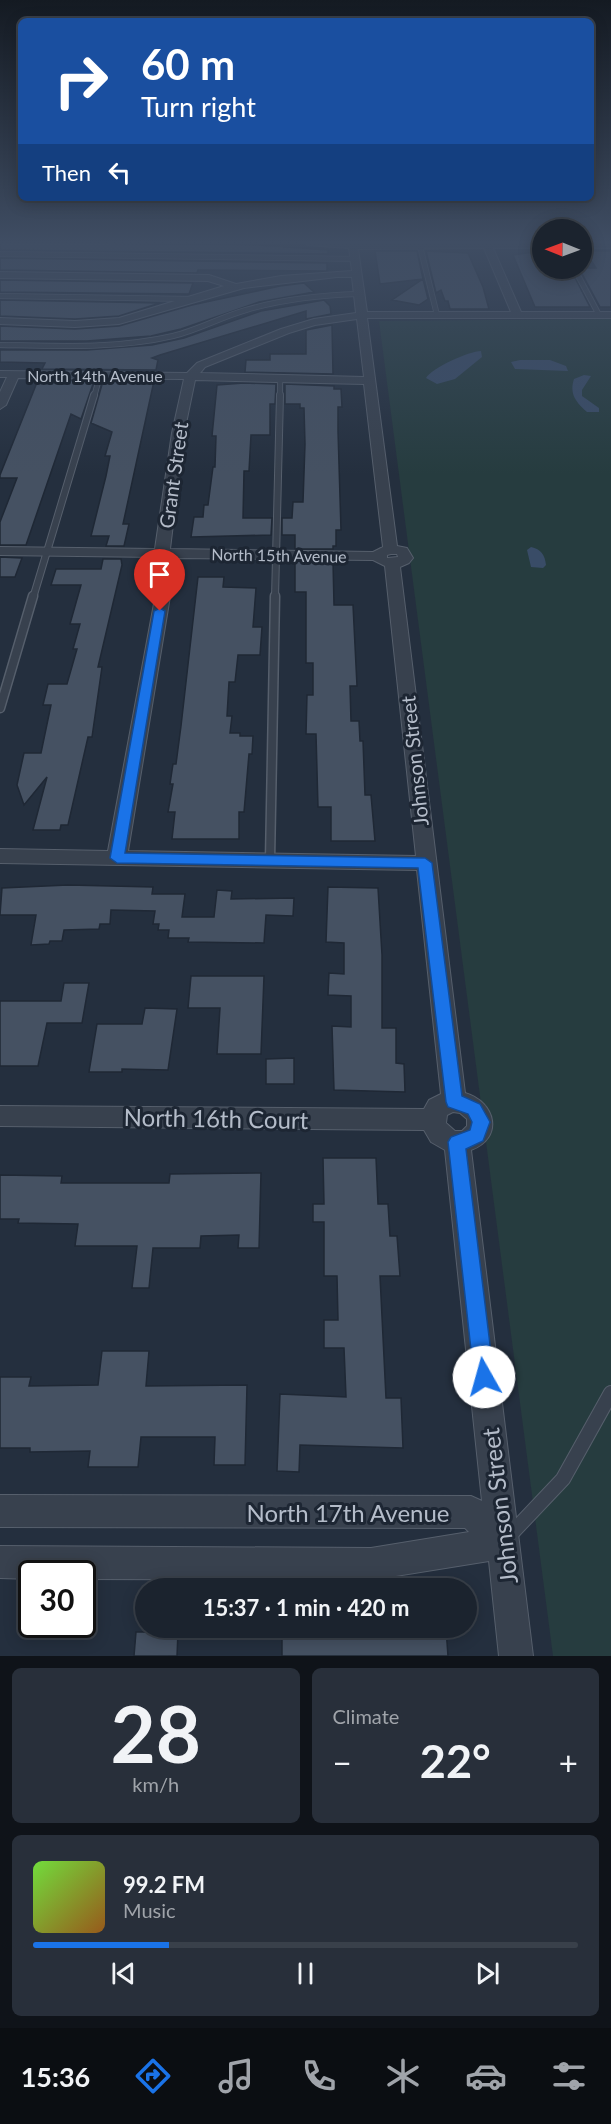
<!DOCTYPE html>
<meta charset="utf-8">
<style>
:root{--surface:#1b232e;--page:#282f3a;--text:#f1f3f6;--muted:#a0a4aa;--line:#39404a;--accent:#1a73e8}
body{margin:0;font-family:Lato,sans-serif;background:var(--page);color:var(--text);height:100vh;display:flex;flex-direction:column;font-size:22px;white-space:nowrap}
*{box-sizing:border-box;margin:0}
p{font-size:20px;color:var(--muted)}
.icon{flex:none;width:33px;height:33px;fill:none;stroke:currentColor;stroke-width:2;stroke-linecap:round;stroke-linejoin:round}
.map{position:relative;height:1656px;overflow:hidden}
.panel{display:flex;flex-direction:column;gap:12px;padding:12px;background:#0f1319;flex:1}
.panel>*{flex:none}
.top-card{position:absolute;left:18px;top:18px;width:576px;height:183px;border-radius:9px;box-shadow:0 3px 15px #0003,0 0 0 2px var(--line);background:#1a4fa0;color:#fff;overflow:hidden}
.needle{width:39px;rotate:271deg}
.buttons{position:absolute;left:532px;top:219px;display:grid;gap:12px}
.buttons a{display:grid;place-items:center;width:60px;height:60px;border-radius:50%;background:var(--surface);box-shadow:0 3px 15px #0003,0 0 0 2px var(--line);font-size:30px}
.speed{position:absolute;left:18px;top:1560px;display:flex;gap:12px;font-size:30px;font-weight:700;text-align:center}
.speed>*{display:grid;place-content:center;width:78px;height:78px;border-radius:50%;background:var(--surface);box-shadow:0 3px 15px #0003,0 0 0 2px var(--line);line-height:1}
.speed .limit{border:3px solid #111;border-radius:9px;background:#fff;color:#111}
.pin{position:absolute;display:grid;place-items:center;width:51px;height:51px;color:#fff;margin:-62px -26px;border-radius:50% 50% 50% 0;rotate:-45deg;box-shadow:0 0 6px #0007}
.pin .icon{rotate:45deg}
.me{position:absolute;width:66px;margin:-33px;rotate:353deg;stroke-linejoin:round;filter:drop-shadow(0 0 4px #0008)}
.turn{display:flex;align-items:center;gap:21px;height:126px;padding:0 24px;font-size:27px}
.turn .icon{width:78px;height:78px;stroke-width:2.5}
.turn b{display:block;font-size:42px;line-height:51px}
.then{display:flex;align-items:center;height:57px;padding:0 24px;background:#0003;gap:12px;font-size:22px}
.big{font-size:45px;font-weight:700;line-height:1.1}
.panel .widget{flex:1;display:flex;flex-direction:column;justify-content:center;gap:9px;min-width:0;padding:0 21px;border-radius:9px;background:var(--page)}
.panel .dial{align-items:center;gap:0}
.dial b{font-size:78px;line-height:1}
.song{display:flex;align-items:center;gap:18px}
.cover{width:72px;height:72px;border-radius:9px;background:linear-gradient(135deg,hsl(100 70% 55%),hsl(30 70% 35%))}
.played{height:6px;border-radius:3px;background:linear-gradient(90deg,var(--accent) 25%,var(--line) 25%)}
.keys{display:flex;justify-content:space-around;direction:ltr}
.heat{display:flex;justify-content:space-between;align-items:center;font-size:33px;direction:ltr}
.panel .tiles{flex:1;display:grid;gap:12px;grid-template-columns:1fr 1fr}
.widget:last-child{grid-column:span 2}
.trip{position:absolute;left:135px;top:1578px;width:342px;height:60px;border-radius:30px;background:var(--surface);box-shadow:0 3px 15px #0003,0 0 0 2px var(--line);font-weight:700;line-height:60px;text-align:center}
.tab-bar{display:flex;height:96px;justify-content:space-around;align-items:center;background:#0b0e12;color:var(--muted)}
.tab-bar .icon{width:42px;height:42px}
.tab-bar .selected{color:var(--accent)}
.tab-bar b{font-size:27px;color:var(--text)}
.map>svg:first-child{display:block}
</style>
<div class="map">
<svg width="611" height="1656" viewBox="0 0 611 1656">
<rect width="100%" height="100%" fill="#242f3e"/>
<!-- green -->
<path fill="#263c3f" d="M611,319v1337h-58l-174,-1335z"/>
<!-- water -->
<path fill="#394c67" d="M481,351l1,6 -27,22 -18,5 -11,-6c6,-10 43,-27 55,-27z
M520,360h30l16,6 2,5 -53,-2 -4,-7z
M584,375l7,1 -9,14v6l17,12v4h-12c-11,-10 -18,-18 -13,-33z
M531,547c10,2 14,8 15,18l-3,3 -12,-1 -4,-17z"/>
<!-- building -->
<path fill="#455162" stroke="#1f2835" stroke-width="1.5" d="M0,242l258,3 70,5v4l-328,-4z
M375,251h42l6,28 -43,5z
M426,251l42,2 15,34 6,22h-39l-2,-8h-3l-4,-11 -5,3z
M585,251h26v56h-11l-21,-39h17z
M533,252l10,1v15h27l20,39h-55l-22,-52z
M0,258l327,5v8l-129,-1 -1,3 -197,-3z
M423,279l5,20 -9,6 -27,-5z
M0,280l193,3 -4,11 -189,-2z
M304,283l10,9 -55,10 -78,27 -30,7 -64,5h-87v-15l75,3 44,-3 73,-21 88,-19z
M0,300l160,3 -41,13 -44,3 -75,-3z
M324,300l6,6 1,8 -25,5v-8l-146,44 -8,3 6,2 -2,10 -114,-1 3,-6 -45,-1v-12h87l65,-5 32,-7 77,-27z
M332,325l1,49 -88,-2 1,-12h24v-6h36v-24z
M38,380l56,1 -13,38 -10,-5 -45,131h-26v-23l17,-44h-17v-3z
M103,381h51l-31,143h6l-5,22h-18l3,-10h-18l15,-60 4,-20h-5l7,-24 -21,-9z
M244,383l32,1 -1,20h-5v31h-19l-2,36h-5l-1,47h29l-1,17 -80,2 3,-20h9l1,-12h4l5,-38h2l1,-31h-4l5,-51z
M285,384l49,2v3h7l1,18h-4v24l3,99h-5v16h-3v3h-38v-14h-13v-17h10l1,-16h10l2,-58 -1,-36h-4v-4h-15z
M0,557l22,1 -7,19h-15z
M103,559h18l1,6 -24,102h4l-10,70h-4l-20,88h-7l-1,5h-27l14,-53 -23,28 -7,-20 7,-32h17l10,-48h-8l5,-21h19l10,-35h-4l7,-25h-10l11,-39h-30l5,-16h45z
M295,561l38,1 1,43h19l4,81h-7l1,35h8l1,20h3l2,54h6l4,46h-44v-34h-13l-2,-73h-10l1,-39h6v-32h-7v-71h-11z
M198,577h26l-1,10 33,1 -3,39h9l-2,28h-22l-3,27h-6l-2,34h5l-2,17h10v3h13l-1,18h-3l-5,58h-5v27h-67l3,-27h-7l5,-28h-3l3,-20h3l5,-38z
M68,885l85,2 -1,7h33l-3,23h32l3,-27 15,1 -1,8 63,-1 -1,18 -27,-1 -2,28 -76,-1 1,-4h-21l1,-8h-11l1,-6h-6l2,-13 -44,-1 -1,14h-10l-1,5 -35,1 -2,11h-12l-1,3 -18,1 5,-30h-36l2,-27z
M328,887l50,1 4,67v73h14v35l8,1 1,28 -71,-2 -2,-64 19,1v-31l-23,-1 1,-22 15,1v-31l-18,-1z
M191,976h73l-3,78h-44l3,-46h-32z
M64,983h25l-7,40h-35l-9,43h-38v-65h61z
M145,1008l32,1 -9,61 -46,-1v3h-33l8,-48h45z
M294,1058v26h-28v-25z
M323,1158h53l2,46h10l2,32h7l3,40h-20l6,122h15l2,50 -103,-3 -1,27 -22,-1 3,-77 66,3 -2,-49h-20v-28h14l-1,-44h-13v-54h-11v-18h11z
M261,1173l-2,75h-21l1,-13 -38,1 -1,12h-47l-4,40h-17l5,-42h-62l3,-22 -60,-1 1,-4h-19v-44l62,1 -1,7h108l1,-9z
M102,1351h47l-3,35 101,-1 -2,80h-31l1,-28h-74l-3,30h-50l2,-16 -60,1v-4h-30v-71h31l-2,9 69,-1z
M282,1628h164l2,28h-166z
M136,1632h42l-1,24h-43z"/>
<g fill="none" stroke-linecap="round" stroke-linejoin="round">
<defs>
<path id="lane-far3" d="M419,242l18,73
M0,254l355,5
M574,268l25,47
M0,296l191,3
M0,345c57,1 117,4 173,-9 25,-6 48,-19 73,-26 37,-11 75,-15 113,-16
M94,397l6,-22
M280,397v-18"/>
<path id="lane-far2" d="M33,598l61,-203
M275,598l5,-203"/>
<path id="lane-far1" d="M0,708l33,-112
M270,860l5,-264"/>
<path id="lane" d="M509,1536l54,-57 48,-86"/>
<path id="street" d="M304,242h239v6h-50l28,64h90v6h-244l30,228 10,2 6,10 -4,5 -9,4 65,526c31,9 39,45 6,57l62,506h-34l-10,-95 -118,19 -289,-1v-5h-50v5l-32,-1v-32l371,2 98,-16 -4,-4 -465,-1v-32l471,1 11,5 -37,-351 -14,-8 -7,-12 -424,-4v-20l424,3 5,-9 12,-6 -24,-224 -417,-7v-14l108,2 53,-285 -4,-9 -157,-2v-8l155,2 17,-116 12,-54 -166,-1 -12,27 -6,4v-17l7,-15h-7v-6l187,2 10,-10 84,-34 33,-10 42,-6 -4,-36h-15l-93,11 -125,36 -44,3 -75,-3v-6l75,3 44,-3 105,-32 -16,-5 -208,-3v-6l209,3 27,9 45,-8 71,-5 -3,-23 -41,-3zM484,248l27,64h-144l-9,-63zM357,319l7,58 -164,-4 5,-6 84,-34 26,-8zM195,380l169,4 19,163 -10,5 -203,-3 14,-116zM391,554h6l1,3 -11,1v-3zM171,558l202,2 12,6 31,290 -288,-5 47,-285zM453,1112l7,1 7,6v7l-5,5h-7l-9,-8 1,-8z
M582,242h29v6h-29z"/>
</defs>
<!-- lane-far3 casing -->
<use href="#lane-far3" stroke="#565f6c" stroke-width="6"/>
<!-- lane-far2 casing -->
<use href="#lane-far2" stroke="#565f6c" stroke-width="8"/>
<!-- lane-far1 casing -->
<use href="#lane-far1" stroke="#565f6c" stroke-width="11"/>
<!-- lane casing -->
<use href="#lane" stroke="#565f6c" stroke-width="16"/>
<!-- street casing -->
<use href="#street" stroke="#565f6c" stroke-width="2"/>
<!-- lane-far3 -->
<use href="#lane-far3" stroke="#38414e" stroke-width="4.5"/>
<!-- lane-far2 -->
<use href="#lane-far2" stroke="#38414e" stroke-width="6"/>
<!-- lane-far1 -->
<use href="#lane-far1" stroke="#38414e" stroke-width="8"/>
<!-- lane -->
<use href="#lane" stroke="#38414e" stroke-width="14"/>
<!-- street -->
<use href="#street" fill="#38414e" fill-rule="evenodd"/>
</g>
<!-- sky -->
<linearGradient id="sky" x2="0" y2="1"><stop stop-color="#141a22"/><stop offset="0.51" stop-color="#3f4d63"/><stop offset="1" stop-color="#3f4d63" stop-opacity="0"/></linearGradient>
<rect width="611" height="474" fill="url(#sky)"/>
<!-- route -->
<path fill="#1a73e8" stroke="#114b97" stroke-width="1.5" d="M160,608l5,3 -40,242 300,5 7,5 30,233 18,8 10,18 -7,19 -17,8 28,228 -3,8 -7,3 -7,-3 -3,-8 -26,-235 3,-5 19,-7 2,-8 -4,-8 -20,-7 -2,-5 -28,-234 -301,-5 -7,-5 44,-247z"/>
<g text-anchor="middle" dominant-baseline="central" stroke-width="6" stroke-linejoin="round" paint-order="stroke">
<!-- far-street labels -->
<g font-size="16" fill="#b4bcc9" stroke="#1d2633">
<text x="95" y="375">North 14th Avenue</text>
<text transform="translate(279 555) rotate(1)">North 15th Avenue</text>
</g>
<!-- street labels -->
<g font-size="20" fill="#b4bcc9" stroke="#1d2633">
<text transform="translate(173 475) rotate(-82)">Grant Street</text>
<text transform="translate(414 761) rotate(-96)">Johnson Street</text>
</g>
<!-- near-street labels -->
<g font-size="24" fill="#b4bcc9" stroke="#1d2633">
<text transform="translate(216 1118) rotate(1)">North 16th Court</text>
<text transform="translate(499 1506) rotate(-97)">Johnson Street</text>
<text x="348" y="1512">North 17th Avenue</text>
</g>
</g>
</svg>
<div class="buttons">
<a><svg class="needle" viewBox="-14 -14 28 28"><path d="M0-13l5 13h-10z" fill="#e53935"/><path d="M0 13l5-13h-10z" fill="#a0a4aa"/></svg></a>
</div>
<div class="speed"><div class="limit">30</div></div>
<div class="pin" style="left:160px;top:611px;background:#d93025"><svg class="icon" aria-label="arrive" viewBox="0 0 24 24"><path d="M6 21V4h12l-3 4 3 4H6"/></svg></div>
<svg class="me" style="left:484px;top:1377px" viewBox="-20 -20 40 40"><circle r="19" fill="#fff"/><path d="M0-13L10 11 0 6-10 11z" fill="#1a73e8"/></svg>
<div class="trip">15:37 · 1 min · 420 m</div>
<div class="top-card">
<div class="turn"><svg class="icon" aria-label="right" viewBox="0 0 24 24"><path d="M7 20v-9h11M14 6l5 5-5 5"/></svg><div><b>60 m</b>Turn right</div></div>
<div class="then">Then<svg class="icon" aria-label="left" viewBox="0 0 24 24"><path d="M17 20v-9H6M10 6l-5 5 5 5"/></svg></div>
</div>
</div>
<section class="panel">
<div class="tiles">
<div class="widget dial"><b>28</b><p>km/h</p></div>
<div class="widget"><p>Climate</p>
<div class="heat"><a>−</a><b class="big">22°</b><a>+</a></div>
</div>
<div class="widget">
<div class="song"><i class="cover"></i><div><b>99.2 FM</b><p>Music</p></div></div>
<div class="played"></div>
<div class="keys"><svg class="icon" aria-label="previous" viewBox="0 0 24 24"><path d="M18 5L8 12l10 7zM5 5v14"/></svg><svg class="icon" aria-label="pause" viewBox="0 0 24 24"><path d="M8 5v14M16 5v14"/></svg><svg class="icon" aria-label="next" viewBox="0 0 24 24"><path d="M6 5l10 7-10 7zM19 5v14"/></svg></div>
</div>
</div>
</section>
<nav class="tab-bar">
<b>15:36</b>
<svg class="icon selected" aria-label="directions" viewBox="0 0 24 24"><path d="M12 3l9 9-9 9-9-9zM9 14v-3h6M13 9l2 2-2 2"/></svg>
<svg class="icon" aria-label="music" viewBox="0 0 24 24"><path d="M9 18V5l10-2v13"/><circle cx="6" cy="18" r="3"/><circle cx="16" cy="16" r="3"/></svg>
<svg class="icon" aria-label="phone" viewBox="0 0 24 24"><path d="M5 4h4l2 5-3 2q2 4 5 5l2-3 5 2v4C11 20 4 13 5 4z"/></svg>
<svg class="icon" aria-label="climate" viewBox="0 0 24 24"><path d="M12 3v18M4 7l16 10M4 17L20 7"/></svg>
<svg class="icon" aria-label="car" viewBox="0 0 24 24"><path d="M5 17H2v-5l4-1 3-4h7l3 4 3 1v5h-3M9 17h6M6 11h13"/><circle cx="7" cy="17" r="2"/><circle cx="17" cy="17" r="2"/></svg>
<svg class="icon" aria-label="filters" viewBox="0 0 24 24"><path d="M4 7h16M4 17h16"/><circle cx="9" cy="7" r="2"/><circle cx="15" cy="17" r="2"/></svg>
</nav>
